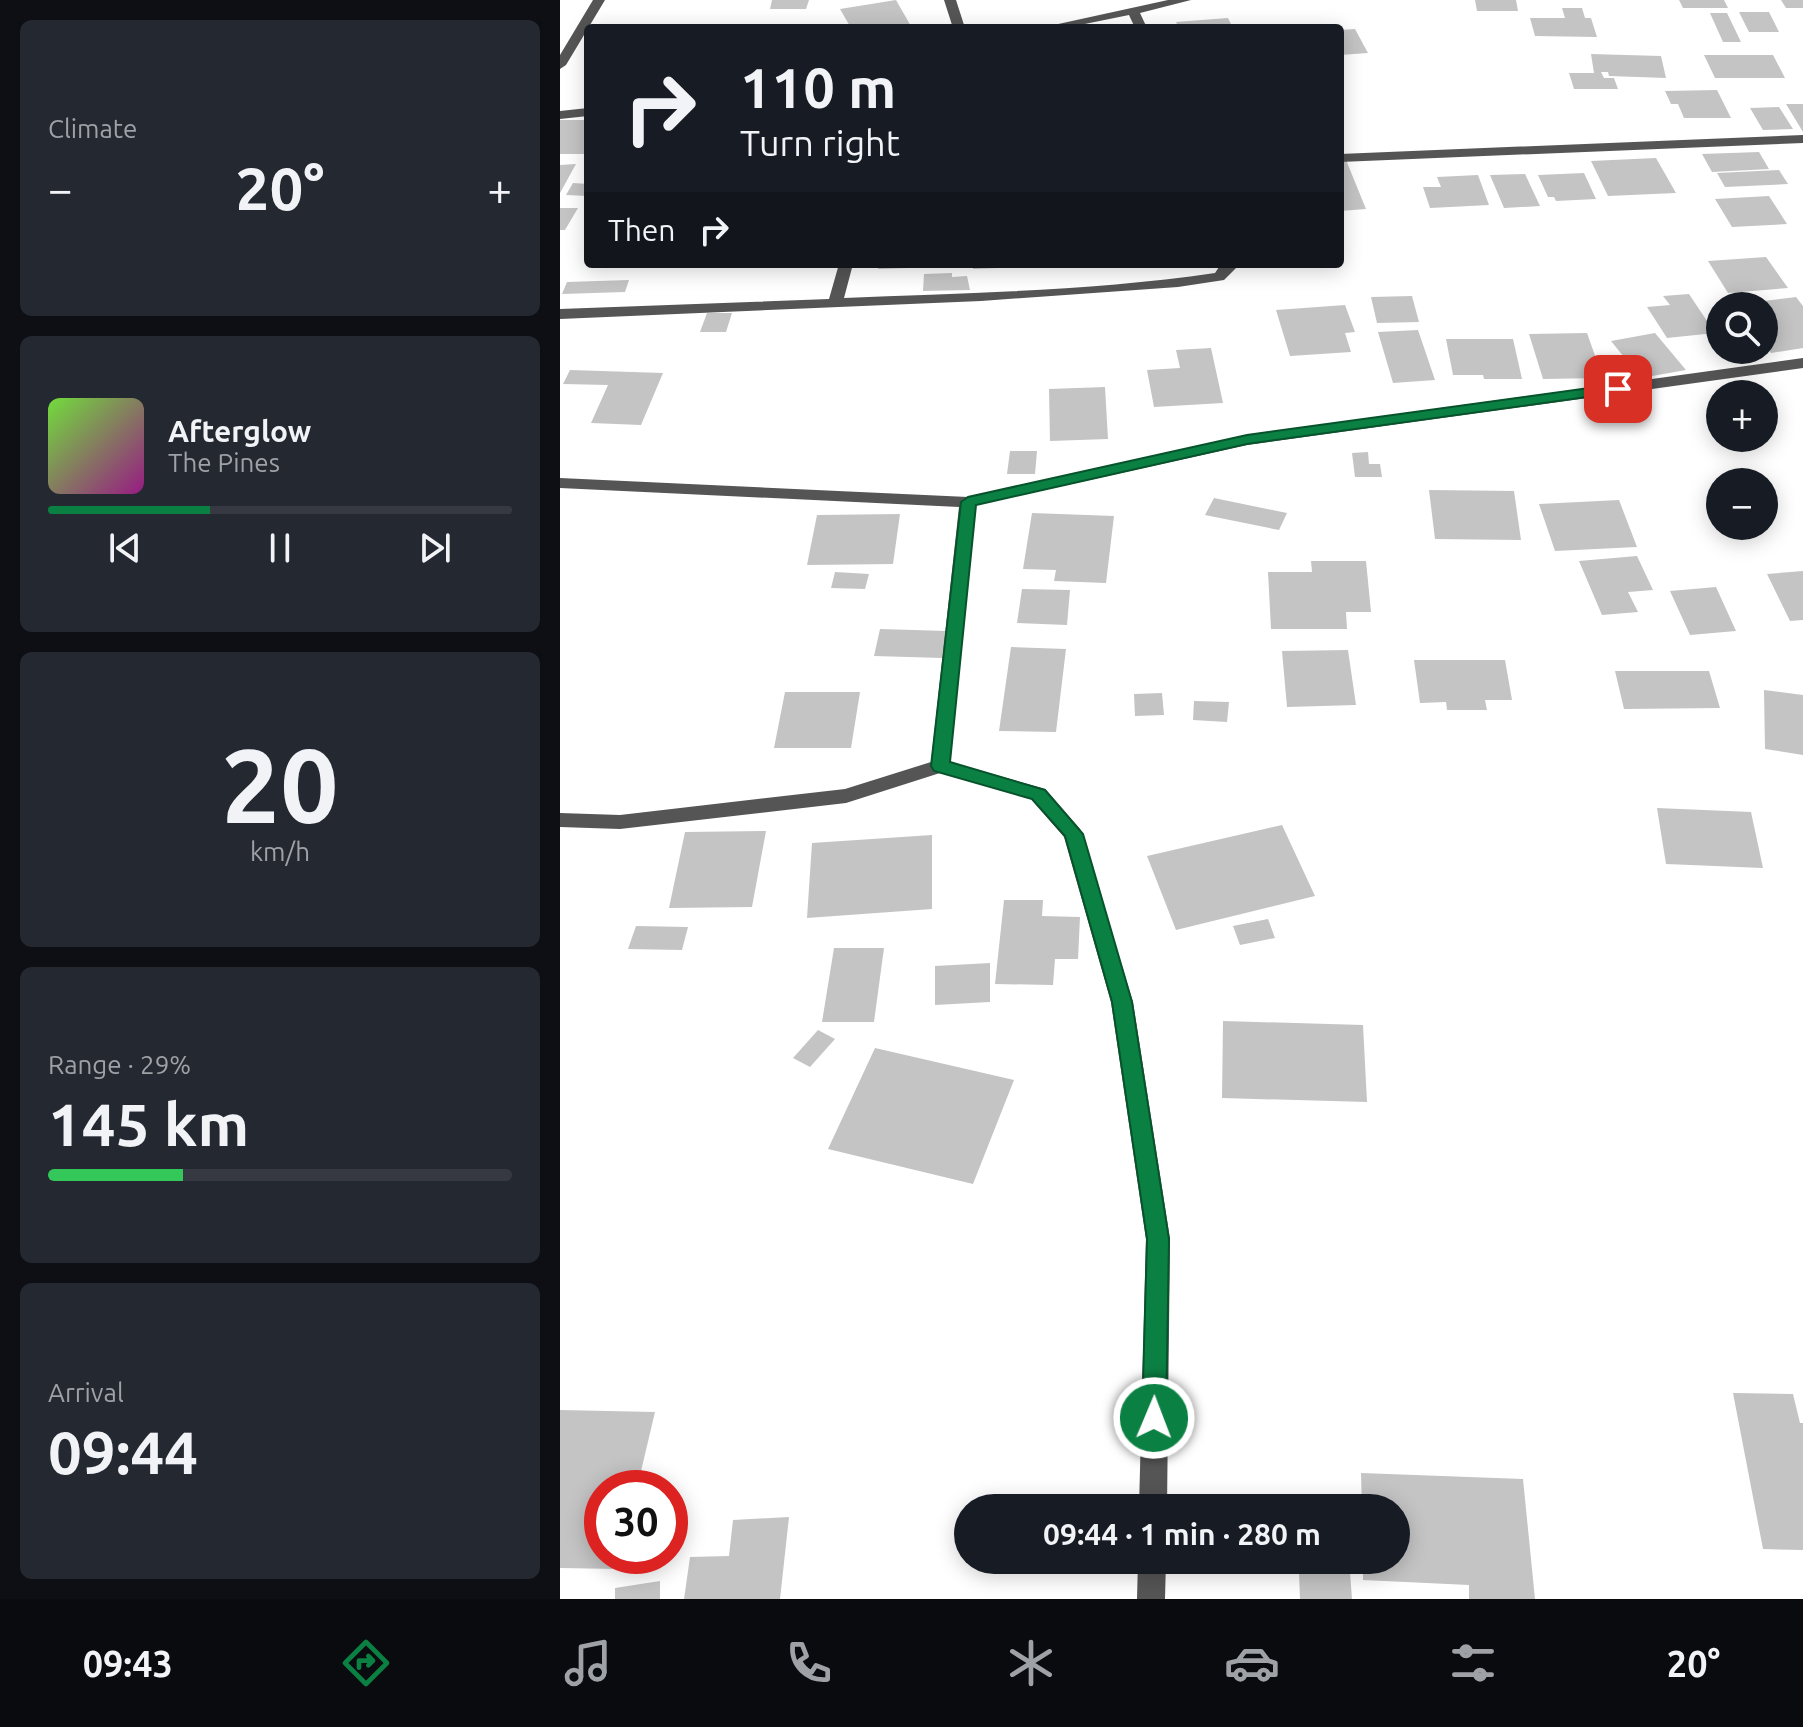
<!DOCTYPE html>
<meta charset="utf-8">
<style>
:root{--surface:#171b24;--page:#242831;--text:#f1f3f6;--muted:#9ea1a6;--line:#363941;--accent:#0b8043}
body{margin:0;font-family:Ubuntu,sans-serif;background:var(--page);color:var(--text);height:100vh;display:flex;flex-direction:column;font-size:30px;white-space:nowrap}
*{box-sizing:border-box;margin:0}
p{font-size:26px;color:var(--muted)}
.icon{flex:none;width:44px;height:44px;fill:none;stroke:currentColor;stroke-width:2;stroke-linecap:round;stroke-linejoin:round}
.map{position:relative;flex:1;overflow:hidden}
.details{display:flex;flex-direction:column;gap:20px;padding:20px;background:#0d0f14;width:560px}
.details>*{flex:none}
.hud{position:absolute;left:24px;top:24px;width:760px;height:244px;border-radius:8px;box-shadow:0 4px 20px #0003;background:#171b24;color:var(--text);overflow:hidden}
.tools{position:absolute;left:1146px;top:292px;display:grid;gap:16px}
.tools a{display:grid;place-items:center;width:72px;height:72px;border-radius:50%;background:var(--surface);box-shadow:0 4px 20px #0003;font-size:40px}
.speed{position:absolute;left:24px;top:1470px;display:flex;gap:16px;font-size:40px;font-weight:700;text-align:center}
.speed>*{display:grid;place-content:center;width:104px;height:104px;border-radius:50%;background:var(--surface);box-shadow:0 4px 20px #0003;line-height:1}
.speed .limit{border:12px solid #d22;background:#fff;color:#111}
.pin{position:absolute;display:grid;place-items:center;width:68px;height:68px;color:#fff;margin:-34px;border-radius:16px;box-shadow:0 4px 12px #0006}
.me{position:absolute;width:88px;margin:-44px;rotate:1deg;stroke-linejoin:round;filter:drop-shadow(0 0 6px #0008)}
.turn{display:flex;align-items:center;gap:28px;height:168px;padding:0 24px;font-size:36px}
.turn .icon{width:104px;height:104px;stroke-width:2.5}
.turn b{display:block;font-size:56px;line-height:68px}
.then{display:flex;align-items:center;height:76px;padding:0 24px;background:#0003;gap:16px;font-size:30px}
.big{font-size:60px;font-weight:700;line-height:1.1}
.details .widget{flex:1;display:flex;flex-direction:column;justify-content:center;gap:12px;min-width:0;padding:0 28px;border-radius:12px;background:var(--page)}
.details .dial{align-items:center;gap:0}
.dial b{font-size:104px;line-height:1}
.song{display:flex;align-items:center;gap:24px}
.cover{width:96px;height:96px;border-radius:12px;background:linear-gradient(135deg,hsl(100 70% 55%),hsl(310 70% 35%))}
.played{height:8px;border-radius:4px;background:linear-gradient(90deg,var(--accent) 35%,var(--line) 35%)}
.keys{display:flex;justify-content:space-around;direction:ltr}
.heat{display:flex;justify-content:space-between;align-items:center;font-size:44px;direction:ltr}
.charge{height:12px;border-radius:6px;background:linear-gradient(90deg,#34c759 29%,var(--line) 0)}
.trip{position:absolute;left:394px;top:1494px;width:456px;height:80px;border-radius:40px;background:var(--surface);box-shadow:0 4px 20px #0003;font-weight:700;line-height:80px;text-align:center}
.menu{display:flex;height:128px;justify-content:space-around;align-items:center;background:#090b0e;color:var(--muted)}
.menu .icon{width:56px;height:56px}
.menu .active{color:var(--accent)}
.menu b{font-size:36px;color:var(--text)}
main{display:flex;flex:1;min-height:0}
.map>svg:first-child{display:block}
</style>
<main>
<section class="details">
<div class="widget"><p>Climate</p>
<div class="heat"><a>−</a><b class="big">20°</b><a>+</a></div>
</div>
<div class="widget">
<div class="song"><i class="cover"></i><div><b>Afterglow</b><p>The Pines</p></div></div>
<div class="played"></div>
<div class="keys"><svg class="icon" aria-label="previous" viewBox="0 0 24 24"><path d="M18 5L8 12l10 7zM5 5v14"/></svg><svg class="icon" aria-label="pause" viewBox="0 0 24 24"><path d="M8 5v14M16 5v14"/></svg><svg class="icon" aria-label="next" viewBox="0 0 24 24"><path d="M6 5l10 7-10 7zM19 5v14"/></svg></div>
</div>
<div class="widget dial"><b>20</b><p>km/h</p></div>
<div class="widget"><p>Range · 29%</p><b class="big">145 km</b><div class="charge"></div></div>
<div class="widget"><p>Arrival</p><b class="big">09:44</b></div>
</section>
<div class="map">
<svg width="1243" height="1599" viewBox="0 0 1243 1599">
<rect width="100%" height="100%" fill="#fff"/>
<!-- building -->
<path fill="#c4c4c4" d="M212,0h37l-3,9h-36z
M336,0l16,28h-61l-11,-19z
M915,0h41l2,11h-41z
M1119,0h45l4,8h-45z
M1221,0h22v8h-17z
M1002,8h20l3,10h6l6,19 -62,-1 -5,-18h35z
M1179,12h30l10,20h-30z
M1150,13h17l14,29h-18z
M668,18l5,10h-54l-3,-6z
M795,29l13,24 -28,2v-25z
M1031,54l70,2 5,22 -57,-2 -1,-4h-7l3,6h10l4,11h-44l-5,-16h25z
M1144,55h69l12,23h-70z
M1157,90l14,28h-47l-6,-14h-7l-6,-13z
M1226,104h17v28z
M1219,107l14,22 -30,1 -13,-22z
M0,120h26l2,34h-28z
M1199,152l10,17 -57,3 -10,-18z
M1096,158l20,35 -68,3 -17,-35z
M780,160h6l20,49 -26,2z
M16,164l-16,29v-28z
M1219,170l9,14 -63,3 -8,-14z
M1024,173l12,26 -40,2 -2,-4h-6l-10,-22z
M965,174l15,32 -36,2 -14,-33z
M918,175l11,30 -59,3 -7,-21h18l-4,-10z
M13,183l15,1v12l-22,-1z
M1209,196l18,28 -55,3 -17,-28z
M0,208h18l-13,22h-5z
M1206,257l22,31 -60,5 -20,-32z
M319,264h59v3l-60,2z
M413,264h51v3l-51,2z
M392,273v4l15,-1 3,14 -47,1 1,-17z
M69,280l-4,12 -63,2 5,-12z
M1129,294l26,39 -48,5 -20,-31 23,-2 -7,-9z
M852,296l7,26 -42,1 -6,-26z
M1236,297l7,9v42l-32,5 -7,-9v-38l-24,-2z
M785,305l10,27 -10,1 6,19 -61,4 -14,-46z
M147,313h25l-6,19h-26z
M858,330l17,50 -42,3 -15,-51z
M1027,333l16,45 -60,1 -14,-45z
M1095,333l31,37 -45,8 -30,-37z
M886,339h67l9,40h-38l-1,-4h-30z
M651,348l12,55 -69,4 -7,-37 33,-2 -4,-18z
M10,370l93,3 -22,52 -50,-2 17,-38 -45,-1z
M545,387l3,52 -58,2 -1,-52z
M450,451h27l-2,23h-28z
M808,452l1,12h11l2,13h-27l-3,-24z
M869,490l85,1 7,49 -86,-1z
M654,498l73,15 -8,17 -74,-15z
M1059,500l18,47 -82,4 -16,-47z
M472,513l82,3 -8,67 -52,-2 2,-11 -33,-1z
M340,514l-7,50 -86,1 10,-50z
M1077,556l16,34 -25,2 10,20 -36,3 -23,-54z
M751,561h55l5,51h-25l1,17h-76l-3,-57h44z
M1243,571v49l-13,1 -23,-47z
M275,572l34,2 -4,15 -34,-1z
M1156,587l20,44 -46,4 -20,-44z
M462,589l48,1 -3,35 -50,-2z
M320,629l67,2 -5,27 -68,-2z
M451,647l55,2 -10,83 -57,-1z
M788,650l8,55 -69,2 -5,-56z
M854,660h91l7,40h-27l2,10h-40l-1,-8 -26,1z
M1055,671h94l11,37 -96,1z
M1204,690l39,5v60l-38,-6z
M225,692h75l-9,56h-77z
M602,693l2,22 -29,1 -1,-22z
M634,701l35,1 -2,20 -34,-2z
M1097,808l94,4 12,56 -97,-4z
M722,825l33,71 -139,34 -29,-74z
M206,831l-14,76 -83,1 16,-76z
M372,835v74l-125,9 5,-75z
M444,900h39l-1,16 38,1 -2,42h-23l-2,26 -58,-1z
M708,919l7,19 -35,7 -7,-19z
M76,926l52,1 -6,23 -54,-1z
M274,948h50l-10,74h-52z
M430,963v39l-55,3v-39z
M663,1021l140,4 4,77 -145,-4z
M258,1030l17,9 -25,28 -17,-9z
M315,1048l139,32 -41,104 -145,-35z
M1173,1393l60,1 7,29h3v127l-40,-1z
M0,1410l95,2 -18,76h-35v68h19l-3,13 -58,-1z
M801,1473l162,6 12,120h-66v-14l-106,-5v-20h33v-52h-34z
M229,1517l-9,82h-96l6,-42 39,-1 4,-36z
M790,1572l2,27h-52l-1,-26z
M100,1581v18h-45v-11z"/>
<g fill="none" stroke-linecap="round" stroke-linejoin="round">
<!-- minor -->
<path fill="#555" fill-rule="evenodd" d="M33,0h12l-39,65 -6,4v-14z
M384,0h12l9,28h-12z
M608,0h23l-51,13 7,15h-12l-6,-13 -64,13h-25z
M28,108v8l-28,3v-8z
M1243,135v8l-463,19v-8z
M279,264h14l-9,34c123,-5 248,-7 371,-25l6,-9h14l1,4 -12,12 -46,7 -197,14 -421,18v-10l269,-10z
M1243,358v10l-556,77 -271,60 -26,257 95,27 35,40 53,173 37,237 -3,269h-28l7,-269 -35,-237 -47,-165 -33,-38 -91,-26 -94,30 -226,26 -60,-2v-14l60,2 225,-26 86,-27 28,-255 -399,-19v-10l408,19 279,-62z
M578,1560h28l-1,39h-28z"/>
</g>
<!-- route -->
<path fill="#0b8043" stroke="#07532c" stroke-width="2" d="M1058,384l7,5 -2,3 -376,52 -271,61 -26,257 95,28 38,44 49,168 37,237 -3,179 -3,9 -9,3 -8,-3 -4,-9 5,-179 -35,-237 -47,-166 -33,-37 -98,-28 -3,-5 30,-264 7,-5 279,-62z"/>
</svg>
<div class="tools">
<a><svg class="icon" aria-label="search" viewBox="0 0 24 24"><circle cx="10" cy="10" r="6"/><path d="M15 15l6 6"/></svg></a>
<a>+</a>
<a>−</a>
</div>
<div class="speed"><div class="limit">30</div></div>
<div class="pin" style="left:1058px;top:389px;background:#d93025"><svg class="icon" aria-label="arrive" viewBox="0 0 24 24"><path d="M6 21V4h12l-3 4 3 4H6"/></svg></div>
<svg class="me" style="left:594px;top:1418px" viewBox="-20 -20 40 40"><circle r="17" fill="#0b8043" stroke="#fff" stroke-width="3"/><path d="M0-11L8 9 0 5-8 9z" fill="#fff"/></svg>
<div class="trip">09:44 · 1 min · 280 m</div>
<div class="hud">
<div class="turn"><svg class="icon" aria-label="right" viewBox="0 0 24 24"><path d="M7 20v-9h11M14 6l5 5-5 5"/></svg><div><b>110 m</b>Turn right</div></div>
<div class="then">Then<svg class="icon" aria-label="right" viewBox="0 0 24 24"><path d="M7 20v-9h11M14 6l5 5-5 5"/></svg></div>
</div>
</div>
</main>
<nav class="menu">
<b>09:43</b>
<svg class="icon active" aria-label="directions" viewBox="0 0 24 24"><path d="M12 3l9 9-9 9-9-9zM9 14v-3h6M13 9l2 2-2 2"/></svg>
<svg class="icon" aria-label="music" viewBox="0 0 24 24"><path d="M9 18V5l10-2v13"/><circle cx="6" cy="18" r="3"/><circle cx="16" cy="16" r="3"/></svg>
<svg class="icon" aria-label="phone" viewBox="0 0 24 24"><path d="M5 4h4l2 5-3 2q2 4 5 5l2-3 5 2v4C11 20 4 13 5 4z"/></svg>
<svg class="icon" aria-label="climate" viewBox="0 0 24 24"><path d="M12 3v18M4 7l16 10M4 17L20 7"/></svg>
<svg class="icon" aria-label="car" viewBox="0 0 24 24"><path d="M5 17H2v-5l4-1 3-4h7l3 4 3 1v5h-3M9 17h6M6 11h13"/><circle cx="7" cy="17" r="2"/><circle cx="17" cy="17" r="2"/></svg>
<svg class="icon" aria-label="filters" viewBox="0 0 24 24"><path d="M4 7h16M4 17h16"/><circle cx="9" cy="7" r="2"/><circle cx="15" cy="17" r="2"/></svg>
<b>20°</b>
</nav>
